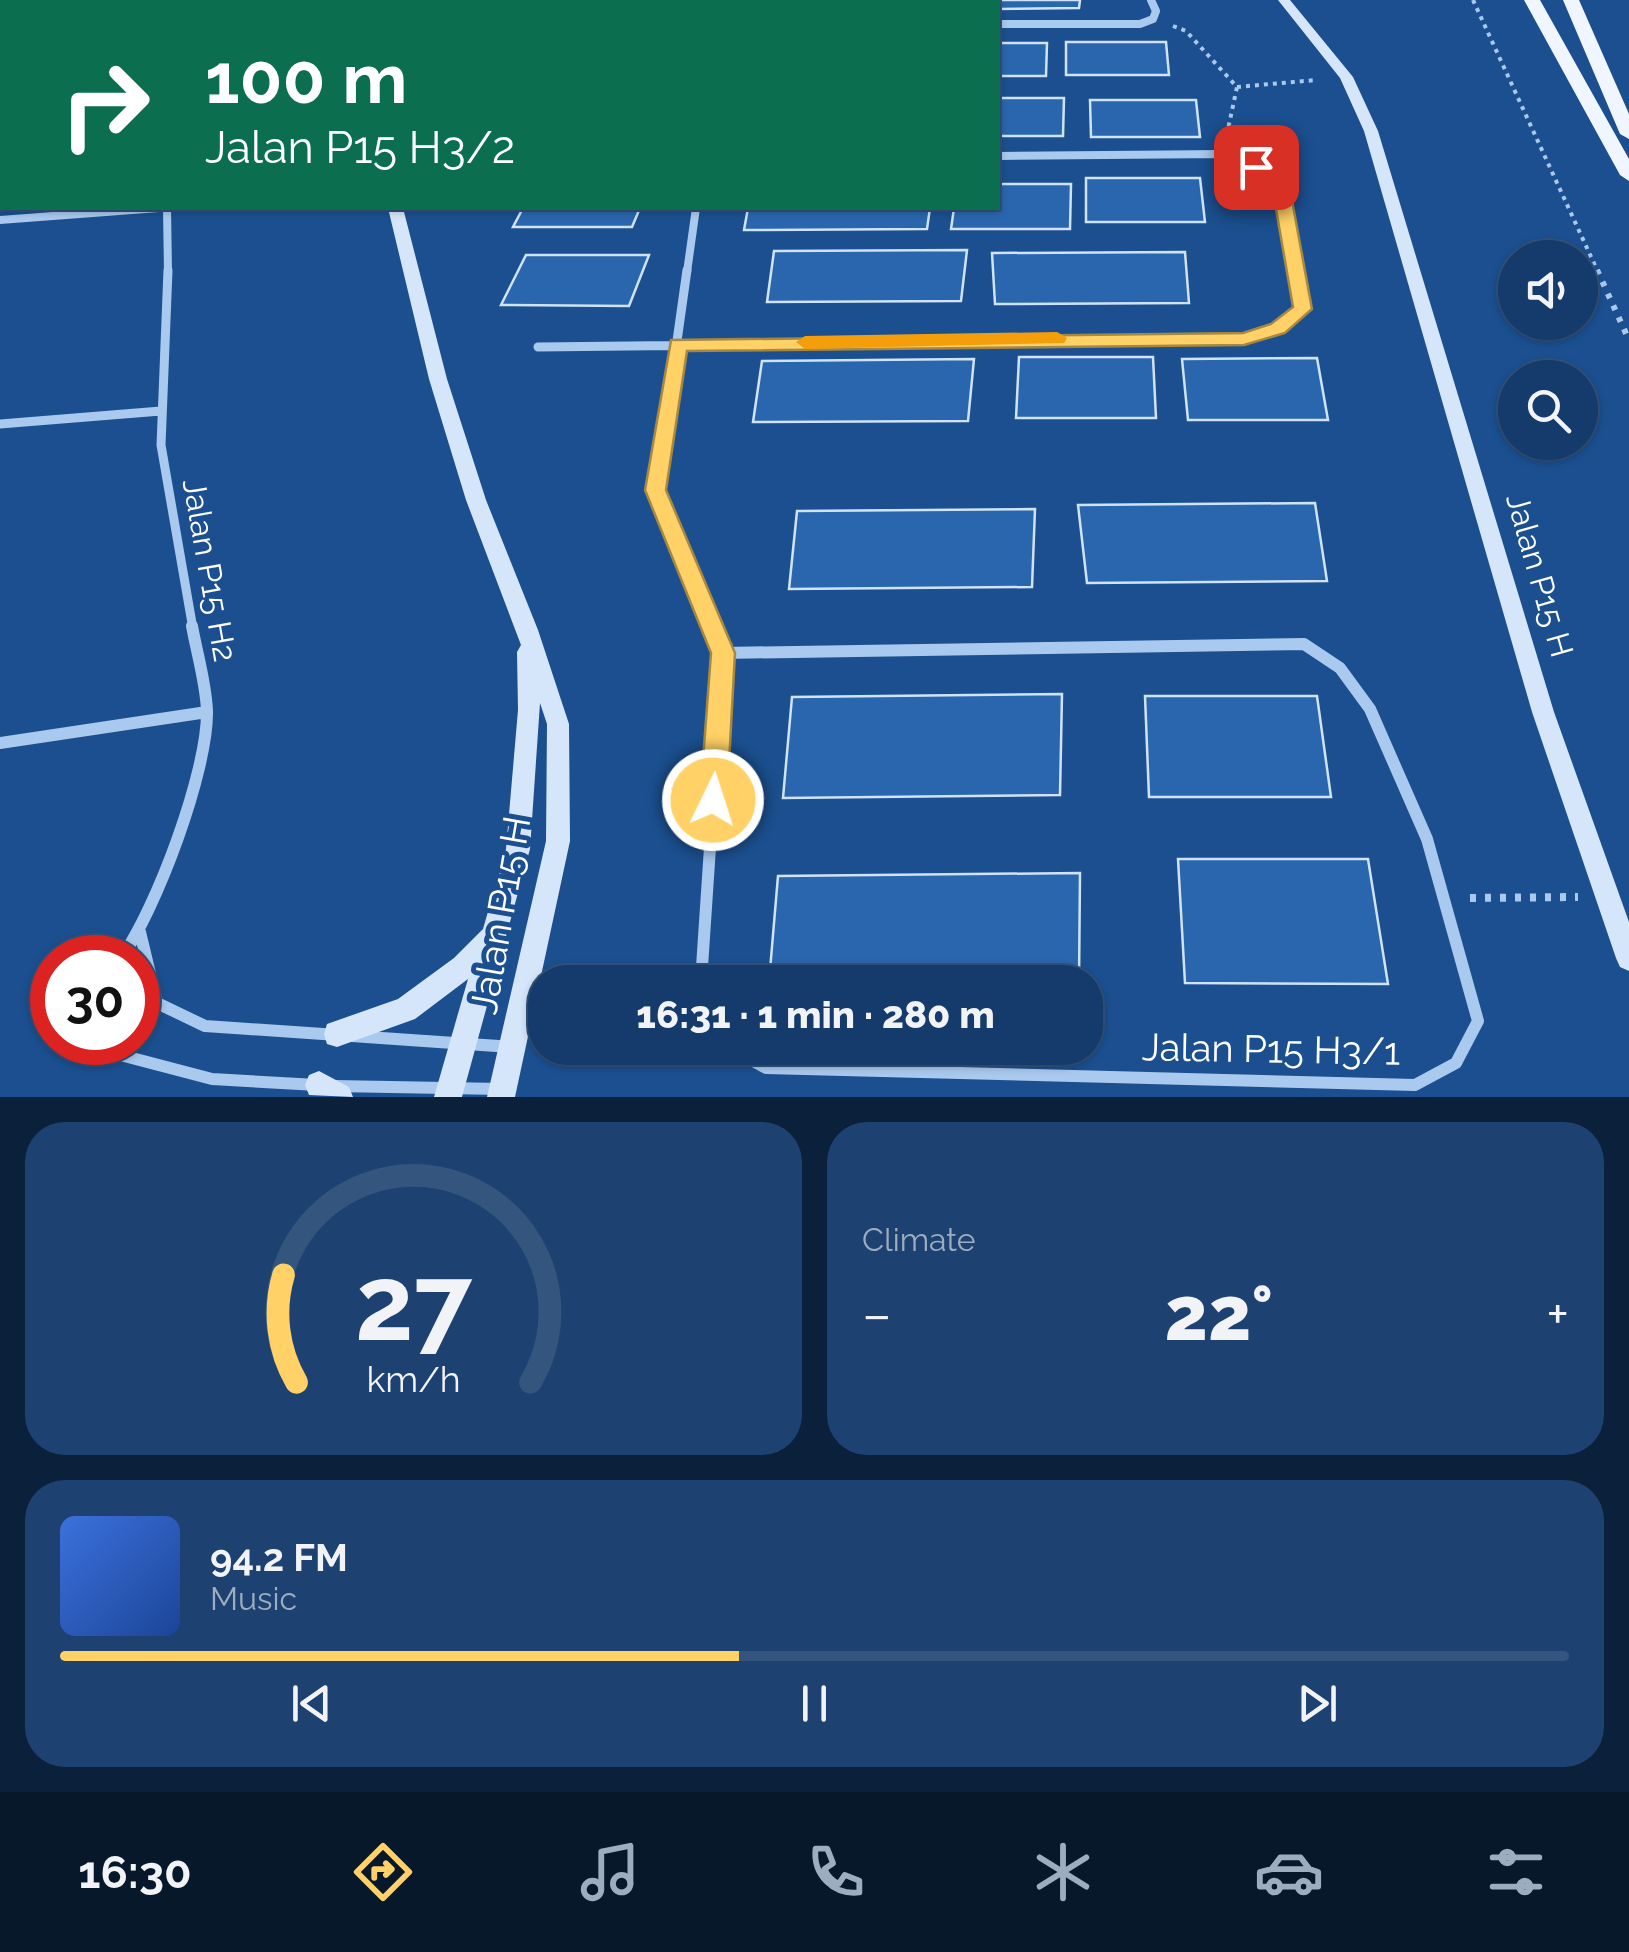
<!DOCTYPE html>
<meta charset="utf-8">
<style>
:root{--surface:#143b6b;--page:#1d4271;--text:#f1f3f6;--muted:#9dadc1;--line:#33557e;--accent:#ffd166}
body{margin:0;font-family:Raleway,sans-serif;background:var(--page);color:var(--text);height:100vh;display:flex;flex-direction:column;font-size:38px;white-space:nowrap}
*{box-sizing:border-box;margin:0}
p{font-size:32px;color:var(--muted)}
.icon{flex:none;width:55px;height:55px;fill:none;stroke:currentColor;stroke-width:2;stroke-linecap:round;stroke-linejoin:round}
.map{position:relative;height:1097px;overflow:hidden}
.drawer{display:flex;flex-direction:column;gap:25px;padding:25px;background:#0b203b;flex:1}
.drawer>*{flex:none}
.guide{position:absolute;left:0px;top:0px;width:1000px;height:210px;box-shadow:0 2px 8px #0004,0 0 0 2px var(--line);background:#0b6e4f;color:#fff;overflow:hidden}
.tools{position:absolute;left:1498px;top:240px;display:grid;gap:20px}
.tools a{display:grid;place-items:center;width:100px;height:100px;border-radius:50%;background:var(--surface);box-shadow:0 2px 8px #0004,0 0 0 2px var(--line);font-size:50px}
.speed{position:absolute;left:30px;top:935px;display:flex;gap:20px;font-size:50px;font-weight:700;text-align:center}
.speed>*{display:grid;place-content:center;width:130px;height:130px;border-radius:50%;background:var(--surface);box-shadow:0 2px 8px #0004,0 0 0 2px var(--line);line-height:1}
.speed .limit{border:15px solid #d22;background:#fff;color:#111}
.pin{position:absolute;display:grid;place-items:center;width:85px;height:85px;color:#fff;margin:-42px;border-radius:20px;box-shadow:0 5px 15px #0006}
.me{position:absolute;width:110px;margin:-55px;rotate:4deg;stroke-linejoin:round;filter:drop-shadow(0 0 8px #0008)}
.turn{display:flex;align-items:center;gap:35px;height:210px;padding:0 40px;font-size:45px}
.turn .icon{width:130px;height:130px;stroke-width:2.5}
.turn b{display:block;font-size:70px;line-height:85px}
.big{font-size:75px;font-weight:800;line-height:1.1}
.drawer .tile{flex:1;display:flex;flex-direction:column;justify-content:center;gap:15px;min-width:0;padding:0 35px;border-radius:40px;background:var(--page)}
.drawer .dial{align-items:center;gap:0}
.dial svg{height:260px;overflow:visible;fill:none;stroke:var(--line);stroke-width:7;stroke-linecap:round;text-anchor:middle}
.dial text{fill:var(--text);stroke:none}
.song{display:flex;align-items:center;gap:30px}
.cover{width:120px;height:120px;border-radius:15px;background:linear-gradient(135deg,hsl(220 70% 55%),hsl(220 70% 35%))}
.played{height:10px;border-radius:5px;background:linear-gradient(90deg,var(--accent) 45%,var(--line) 45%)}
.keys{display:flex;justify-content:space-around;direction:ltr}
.heat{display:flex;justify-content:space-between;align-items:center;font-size:55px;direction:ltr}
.drawer .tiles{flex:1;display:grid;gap:25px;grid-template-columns:1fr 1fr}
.tile:last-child{grid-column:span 2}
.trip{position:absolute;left:528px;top:965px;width:575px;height:100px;border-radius:40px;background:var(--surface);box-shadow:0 2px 8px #0004,0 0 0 2px var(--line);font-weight:800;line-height:100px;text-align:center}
.menu{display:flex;height:160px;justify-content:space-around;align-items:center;background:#08182b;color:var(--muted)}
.menu .icon{width:70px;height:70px}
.menu .selected{color:var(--accent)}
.menu b{font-size:45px;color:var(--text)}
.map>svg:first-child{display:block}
</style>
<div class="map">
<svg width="1629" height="1097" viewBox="0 0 1629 1097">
<rect width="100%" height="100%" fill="#1b4f8f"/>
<!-- building -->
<path fill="#2a66ad" stroke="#cfe3fa" stroke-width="2.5" d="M572,0h94l-96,2z
M754,0h146l-146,2z
M934,0h146l-1,8 -81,1v-7z
M1066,42h100l3,33h-103z
M998,43h49l-1,33h-48z
M998,98h66l-1,38h-65z
M1090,100h106l4,37h-109z
M1086,178h114l5,44h-119z
M998,184h73l-1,45h-119l3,-21h44z
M523,208h117l-8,19h-119z
M748,208h182l-3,21 -183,1z
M967,250l-6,51 -194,1 7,-51z
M1185,252l4,51 -194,1 -3,-51z
M526,255h123l-20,51 -128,-1z
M1019,357h134l3,61h-140z
M1317,358l11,62h-140l-6,-61z
M974,359l-6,62 -215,1 9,-61z
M1315,503l12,78 -240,2 -9,-78z
M1035,509l-3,78 -243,2 8,-78z
M1062,694l-2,101 -277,3 9,-101z
M1145,696h172l14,101h-182z
M1178,859h190l20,125 -203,-1z
M1080,873l-1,109h-310l9,-106z"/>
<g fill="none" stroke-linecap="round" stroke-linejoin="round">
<!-- path-far2 -->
<path stroke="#a9c9ee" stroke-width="4" stroke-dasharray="4 5" stroke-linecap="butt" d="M1473,0l125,272
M1173,26l13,5 51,56 -10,47
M1237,87l79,-7"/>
<!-- path-far1 -->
<path stroke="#a9c9ee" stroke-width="6" stroke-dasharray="5 8" stroke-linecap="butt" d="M1597,270l32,70"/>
<!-- path -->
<path stroke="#a9c9ee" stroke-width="8" stroke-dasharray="6 9" stroke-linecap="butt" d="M1470,898l108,-1"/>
<!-- lane -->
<path stroke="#a9c9ee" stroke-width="5" d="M48,2l9,-2"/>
<!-- street-far2 -->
<path stroke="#a9c9ee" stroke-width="8" d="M998,24h142l13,-5 3,-8 -5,-11
M998,156l225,-2 34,13 23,17 16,88
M167,208l1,64
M0,220l159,-12
M687,272l9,-64"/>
<!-- street-far1 -->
<path stroke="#a9c9ee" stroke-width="9" d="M168,270l-7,175 32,184
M687,270l-31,220 57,139
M538,347l706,-8 34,-11 25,-19 -7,-39
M0,424l161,-13"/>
<!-- street -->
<path stroke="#a9c9ee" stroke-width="12" d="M723,653l581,-9 36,24 30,41 57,130 51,182 -22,42 -41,22 -649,-17 -37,-20
M0,743l207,-31
M140,932l17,71 48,23 307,21
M121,958c35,-48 87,-187 86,-247 -1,-28 -10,-57 -15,-85
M701,982l22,-329 -11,-27
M105,1042l4,10 103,27 105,6
M334,1086l168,3"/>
<!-- secondary -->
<path fill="#d6e6fa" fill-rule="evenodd" d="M1278,0h12l63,77 25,54 176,581 75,210v49l-9,-4 -4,-9 -84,-246 -168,-581 -24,-53z
M388,208h15l44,171 39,121 52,130 31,94 1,117 -55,256h-28l59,-256 1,-117 -7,-21 -10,146 -68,248h-28l34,-118 -53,40 -78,28 -10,-3 -3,-10 3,-10 71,-25 56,-41 29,-29 23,-80 12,-139 -1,-58 4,-7 -55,-145 -37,-121z
M319,1071l30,16 4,10 -44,-2 -4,-10 4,-10z"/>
<!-- primary -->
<path fill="#f0f6ff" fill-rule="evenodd" d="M1524,0h16l89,159v22l-9,-6z
M1563,0h16l50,114v25l-9,-5z"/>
</g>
<!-- route -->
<path fill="#ffd166" stroke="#a68842" stroke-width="2.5" d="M1251,163h11l27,21 23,125 -27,24 -41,12 -557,6 -21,139 69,163 -8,147 -4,8 -10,4 -9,-4 -4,-8 11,-147 -66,-163 26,-150 572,-7 28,-9 22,-17 -21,-121 -21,-16z"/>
<!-- slow -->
<path fill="#f59e0b" d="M1057,332l10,6 -3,5 -259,6 -9,-7 9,-6z"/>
<g text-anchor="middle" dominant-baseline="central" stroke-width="10" stroke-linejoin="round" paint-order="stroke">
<!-- street labels -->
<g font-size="32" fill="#fff" stroke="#1b4f8f">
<text transform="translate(210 570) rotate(80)">Jalan P15 H2</text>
<text transform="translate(1540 575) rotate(74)">Jalan P15 H</text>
</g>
<!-- near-street labels -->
<g font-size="38" fill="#fff" stroke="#1b4f8f">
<text transform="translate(500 915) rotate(-80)">Jalan P15 H</text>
<text transform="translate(1271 1049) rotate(1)">Jalan P15 H3/1</text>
</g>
</g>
</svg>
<div class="tools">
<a><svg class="icon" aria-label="sound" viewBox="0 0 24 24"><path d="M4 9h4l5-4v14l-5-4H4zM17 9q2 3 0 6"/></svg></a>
<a><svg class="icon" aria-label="search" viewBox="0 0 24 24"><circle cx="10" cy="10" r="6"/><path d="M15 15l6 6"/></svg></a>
</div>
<div class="speed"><div class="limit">30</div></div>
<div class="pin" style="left:1256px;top:167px;background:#d93025"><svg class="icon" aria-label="arrive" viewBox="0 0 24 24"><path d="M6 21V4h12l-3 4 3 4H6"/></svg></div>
<svg class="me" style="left:713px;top:800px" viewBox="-20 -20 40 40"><circle r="17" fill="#ffd166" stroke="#fff" stroke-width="3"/><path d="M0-11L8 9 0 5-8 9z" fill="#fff"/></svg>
<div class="trip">16:31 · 1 min · 280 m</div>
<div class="guide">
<div class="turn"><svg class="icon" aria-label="right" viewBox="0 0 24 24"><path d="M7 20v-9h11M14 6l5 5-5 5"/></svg><div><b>100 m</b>Jalan P15 H3/2</div></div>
</div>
</div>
<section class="drawer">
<div class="tiles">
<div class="tile dial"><svg viewBox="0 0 100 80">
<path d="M14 69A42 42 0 1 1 86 69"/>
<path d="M14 69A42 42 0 0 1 10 36" stroke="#ffd166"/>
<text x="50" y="56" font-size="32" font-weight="700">27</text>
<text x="50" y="72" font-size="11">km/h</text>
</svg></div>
<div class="tile"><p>Climate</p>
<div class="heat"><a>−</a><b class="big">22°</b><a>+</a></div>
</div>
<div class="tile">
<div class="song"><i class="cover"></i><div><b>94.2 FM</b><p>Music</p></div></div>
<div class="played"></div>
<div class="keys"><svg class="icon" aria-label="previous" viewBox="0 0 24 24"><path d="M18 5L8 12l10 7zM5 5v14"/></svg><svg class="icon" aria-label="pause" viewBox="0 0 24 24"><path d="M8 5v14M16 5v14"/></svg><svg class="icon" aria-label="next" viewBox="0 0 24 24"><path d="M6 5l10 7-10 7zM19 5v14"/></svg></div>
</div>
</div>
</section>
<nav class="menu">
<b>16:30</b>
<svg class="icon selected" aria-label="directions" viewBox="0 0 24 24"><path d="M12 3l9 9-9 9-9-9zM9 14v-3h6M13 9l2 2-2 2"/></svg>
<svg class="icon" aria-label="music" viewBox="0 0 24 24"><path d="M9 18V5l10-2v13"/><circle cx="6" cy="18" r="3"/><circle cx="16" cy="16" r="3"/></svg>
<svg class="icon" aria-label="phone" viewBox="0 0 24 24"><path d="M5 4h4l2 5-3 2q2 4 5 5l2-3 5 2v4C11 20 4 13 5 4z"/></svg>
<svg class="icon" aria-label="climate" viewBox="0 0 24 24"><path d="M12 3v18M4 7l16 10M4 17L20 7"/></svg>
<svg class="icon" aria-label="car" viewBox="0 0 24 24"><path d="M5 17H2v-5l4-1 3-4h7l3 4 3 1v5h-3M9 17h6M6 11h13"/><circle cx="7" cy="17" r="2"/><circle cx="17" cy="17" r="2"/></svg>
<svg class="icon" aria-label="filters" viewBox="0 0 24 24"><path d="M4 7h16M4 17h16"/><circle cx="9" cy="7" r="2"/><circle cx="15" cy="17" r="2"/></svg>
</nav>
